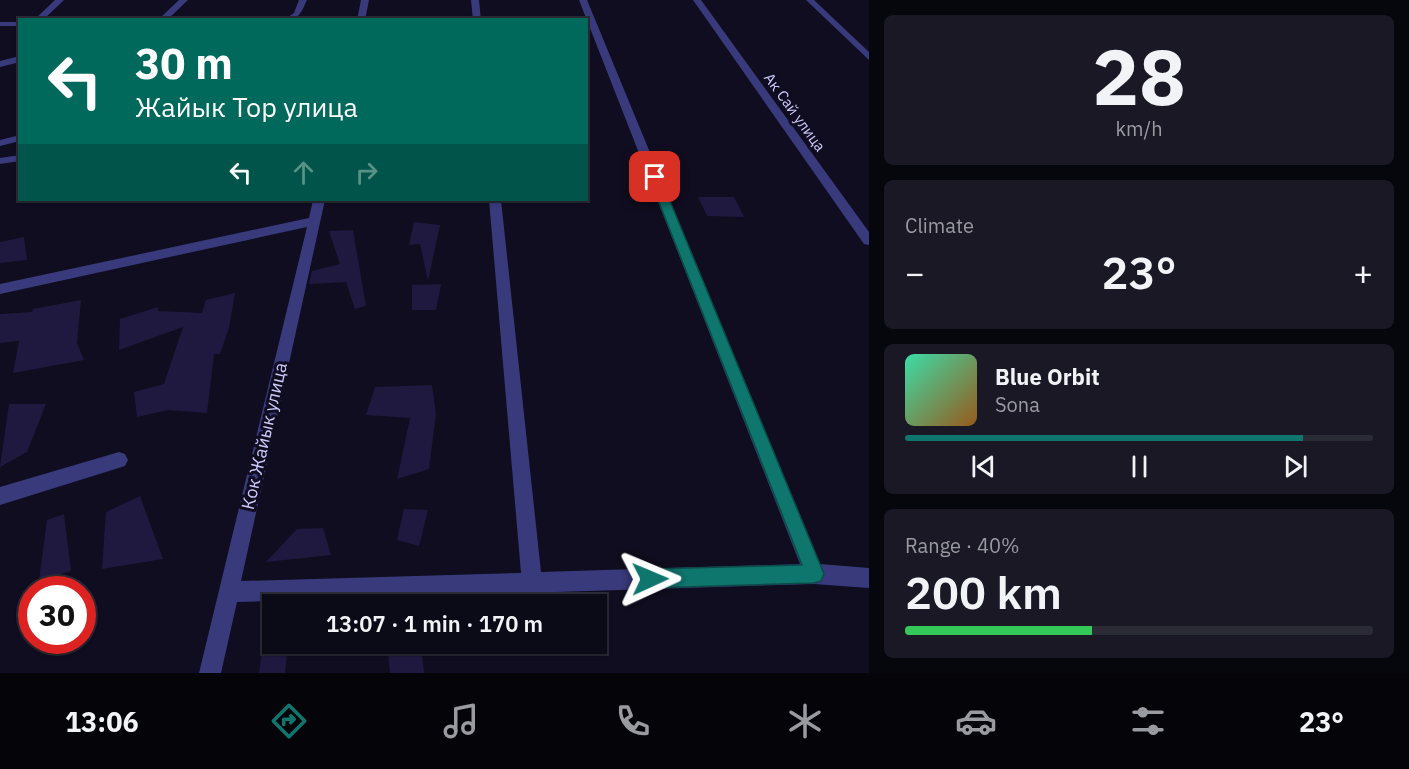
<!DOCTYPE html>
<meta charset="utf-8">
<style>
:root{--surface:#0b0a17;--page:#191824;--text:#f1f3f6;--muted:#9a9aa1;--line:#2b2b36;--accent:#0f766e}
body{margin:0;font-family:"IBM Plex Sans",sans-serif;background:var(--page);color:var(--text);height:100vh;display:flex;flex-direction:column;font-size:22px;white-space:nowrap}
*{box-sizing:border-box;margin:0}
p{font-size:20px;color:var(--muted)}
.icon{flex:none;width:33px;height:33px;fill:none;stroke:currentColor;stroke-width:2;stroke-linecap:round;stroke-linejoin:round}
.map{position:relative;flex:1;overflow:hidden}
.panel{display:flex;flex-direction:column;gap:15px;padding:15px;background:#06060d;width:540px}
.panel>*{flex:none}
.guide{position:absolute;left:18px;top:18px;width:570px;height:183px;border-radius:0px;box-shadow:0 2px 4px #0004,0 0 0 2px var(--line);background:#00695c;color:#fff;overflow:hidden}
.speed{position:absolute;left:18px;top:576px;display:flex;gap:12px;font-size:30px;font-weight:700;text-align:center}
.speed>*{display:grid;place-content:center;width:78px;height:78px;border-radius:50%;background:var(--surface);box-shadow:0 2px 4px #0004,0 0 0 2px var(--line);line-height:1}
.speed .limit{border:9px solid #d22;background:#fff;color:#111}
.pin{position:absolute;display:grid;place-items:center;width:51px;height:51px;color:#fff;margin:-26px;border-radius:12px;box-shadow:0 3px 9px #0006}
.me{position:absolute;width:66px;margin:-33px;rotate:89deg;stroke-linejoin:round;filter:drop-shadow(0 0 4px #0008)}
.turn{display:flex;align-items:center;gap:21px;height:126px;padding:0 18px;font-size:27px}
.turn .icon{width:78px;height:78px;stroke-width:2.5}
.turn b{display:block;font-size:42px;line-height:51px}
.lanes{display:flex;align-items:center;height:57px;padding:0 18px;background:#0003;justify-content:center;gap:30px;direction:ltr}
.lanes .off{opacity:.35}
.big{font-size:45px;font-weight:600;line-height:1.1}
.panel .widget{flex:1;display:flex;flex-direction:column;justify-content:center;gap:9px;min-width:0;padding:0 21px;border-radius:9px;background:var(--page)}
.panel .dial{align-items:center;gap:0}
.dial b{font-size:78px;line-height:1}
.song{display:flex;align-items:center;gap:18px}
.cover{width:72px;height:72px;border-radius:9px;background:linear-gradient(135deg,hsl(160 70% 55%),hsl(30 70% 35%))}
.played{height:6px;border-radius:3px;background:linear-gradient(90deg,var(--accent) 85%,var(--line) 85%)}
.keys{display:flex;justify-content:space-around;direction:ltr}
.heat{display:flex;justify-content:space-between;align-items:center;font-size:33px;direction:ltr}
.charge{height:9px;border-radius:4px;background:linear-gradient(90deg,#34c759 40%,var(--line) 0)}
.trip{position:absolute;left:262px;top:594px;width:345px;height:60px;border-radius:0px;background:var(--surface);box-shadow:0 2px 4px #0004,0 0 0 2px var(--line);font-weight:600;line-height:60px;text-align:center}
.tabs{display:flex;height:96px;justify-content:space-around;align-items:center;background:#040409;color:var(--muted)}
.tabs .icon{width:42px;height:42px}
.tabs .selected{color:var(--accent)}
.tabs b{font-size:27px;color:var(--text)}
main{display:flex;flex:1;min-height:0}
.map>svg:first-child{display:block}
</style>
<main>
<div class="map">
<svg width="869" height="673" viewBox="0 0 869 673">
<rect width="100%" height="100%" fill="#0f0d1f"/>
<!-- building -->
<path fill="#1f193f" d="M698,197h36l10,20 -37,-1z
M414,222l26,3 -12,56 -8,-37 -11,1z
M353,230l13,76 -11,3 -9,-27 -37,2 3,-13 28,-7 -11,-33z
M24,237l3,23 -27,3v-21z
M441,284l-5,26h-24v-25z
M235,293l-6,35 -9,26h-6l-7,59 -39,-3 -31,7 -3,-25 30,-8 19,-57 -64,23 1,-31 38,-12v4l44,2 4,-13z
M81,300l-4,43 7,17 -71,13 6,-32 -19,2v-29l32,-2 1,-3z
M432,385l4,29 -7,55 -32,10 13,-61 -44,-3 9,-28z
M9,404h37l-19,48 -27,15z
M140,496l23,63 -61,10 4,-57z
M404,509l24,1 -9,36 -22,-6z
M64,514l7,57 -32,9 8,-60z
M323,528l8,27 -65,7 31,-33z
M263,644h25l-3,29h-26z
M387,644h34l3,29h-34z"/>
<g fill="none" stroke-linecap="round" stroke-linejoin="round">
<!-- minor -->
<path fill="#393a7c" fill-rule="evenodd" d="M55,0h9l-21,20h-9z
M179,0h9l-21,20h-9z
M299,0h8c-6,13 -8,20 -23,20l10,-7z
M361,0h8l-4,20h-8z
M471,0h8l2,20h-8z
M579,0h8l233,564 49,4v20l-55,-4 -577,18 -16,71h-22l108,-446 -307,67v-10l309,-66 4,-18h12l-84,381 280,-8 -32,-373h12l40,372 259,-8z
M693,0h8l168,232v13l-5,-1z
M806,0h8l55,52v8z
M0,22h20v4h-20z
M20,56v6l-20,5v-6z
M20,135v6l-20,5v-6z
M20,155v6l-20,3v-6z
M119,452l6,2 3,6 -3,6 -125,39v-18z"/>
</g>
<!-- route -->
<path fill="#0f766e" stroke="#0a4d48" stroke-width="1.5" d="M651,174l9,3 164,397 -3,7 -7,2 -164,5 -7,-3 -3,-6 3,-7 7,-3 152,-4 -153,-388z"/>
<g text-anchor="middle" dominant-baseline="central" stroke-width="6" stroke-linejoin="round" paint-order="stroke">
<!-- far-street labels -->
<g font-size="15" fill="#cfcbfe" stroke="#0f0d1f">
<text transform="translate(795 112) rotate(54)">Ак Сай улица</text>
</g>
<!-- street labels -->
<g font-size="18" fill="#cfcbfe" stroke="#0f0d1f">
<text transform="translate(264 436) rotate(-77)">Кок Жайык улица</text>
</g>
</g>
</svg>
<div class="speed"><div class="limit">30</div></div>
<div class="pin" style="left:655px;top:177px;background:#d93025"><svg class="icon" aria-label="arrive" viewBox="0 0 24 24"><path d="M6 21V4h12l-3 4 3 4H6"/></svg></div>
<svg class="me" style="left:650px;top:579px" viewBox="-20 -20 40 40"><path d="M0-17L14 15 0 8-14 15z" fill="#0f766e" stroke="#fff" stroke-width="4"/></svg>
<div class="trip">13:07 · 1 min · 170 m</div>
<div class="guide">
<div class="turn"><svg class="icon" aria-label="left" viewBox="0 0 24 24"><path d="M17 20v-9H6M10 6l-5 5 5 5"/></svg><div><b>30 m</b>Жайык Тор улица</div></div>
<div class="lanes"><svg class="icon" aria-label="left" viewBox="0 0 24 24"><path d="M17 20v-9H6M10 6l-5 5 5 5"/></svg><svg class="icon off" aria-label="ahead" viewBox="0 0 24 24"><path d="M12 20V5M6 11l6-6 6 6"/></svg><svg class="icon off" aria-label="right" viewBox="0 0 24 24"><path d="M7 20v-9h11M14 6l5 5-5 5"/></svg></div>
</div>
</div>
<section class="panel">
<div class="widget dial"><b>28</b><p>km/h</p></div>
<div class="widget"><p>Climate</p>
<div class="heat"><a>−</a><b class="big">23°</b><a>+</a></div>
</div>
<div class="widget">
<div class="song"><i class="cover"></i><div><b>Blue Orbit</b><p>Sona</p></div></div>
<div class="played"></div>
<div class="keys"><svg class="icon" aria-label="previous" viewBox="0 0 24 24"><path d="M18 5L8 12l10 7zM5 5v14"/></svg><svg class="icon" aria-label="pause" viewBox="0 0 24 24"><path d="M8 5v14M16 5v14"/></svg><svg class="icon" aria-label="next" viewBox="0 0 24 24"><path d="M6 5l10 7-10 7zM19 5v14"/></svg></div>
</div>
<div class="widget"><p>Range · 40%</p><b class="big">200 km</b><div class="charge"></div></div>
</section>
</main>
<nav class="tabs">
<b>13:06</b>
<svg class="icon selected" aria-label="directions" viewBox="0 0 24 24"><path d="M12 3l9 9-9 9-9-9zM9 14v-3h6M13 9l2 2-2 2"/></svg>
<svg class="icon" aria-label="music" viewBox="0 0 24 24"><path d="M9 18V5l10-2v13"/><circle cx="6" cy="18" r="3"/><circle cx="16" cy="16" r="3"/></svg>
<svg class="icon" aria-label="phone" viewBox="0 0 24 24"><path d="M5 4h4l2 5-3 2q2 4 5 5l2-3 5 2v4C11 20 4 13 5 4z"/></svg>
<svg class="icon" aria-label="climate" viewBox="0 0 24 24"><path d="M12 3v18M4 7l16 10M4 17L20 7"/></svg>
<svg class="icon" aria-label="car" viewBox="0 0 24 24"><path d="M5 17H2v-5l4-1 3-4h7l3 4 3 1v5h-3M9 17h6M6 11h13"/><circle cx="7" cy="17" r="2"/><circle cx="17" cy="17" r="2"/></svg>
<svg class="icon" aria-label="filters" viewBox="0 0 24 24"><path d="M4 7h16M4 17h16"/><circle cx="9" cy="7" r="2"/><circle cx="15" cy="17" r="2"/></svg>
<b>23°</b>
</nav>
